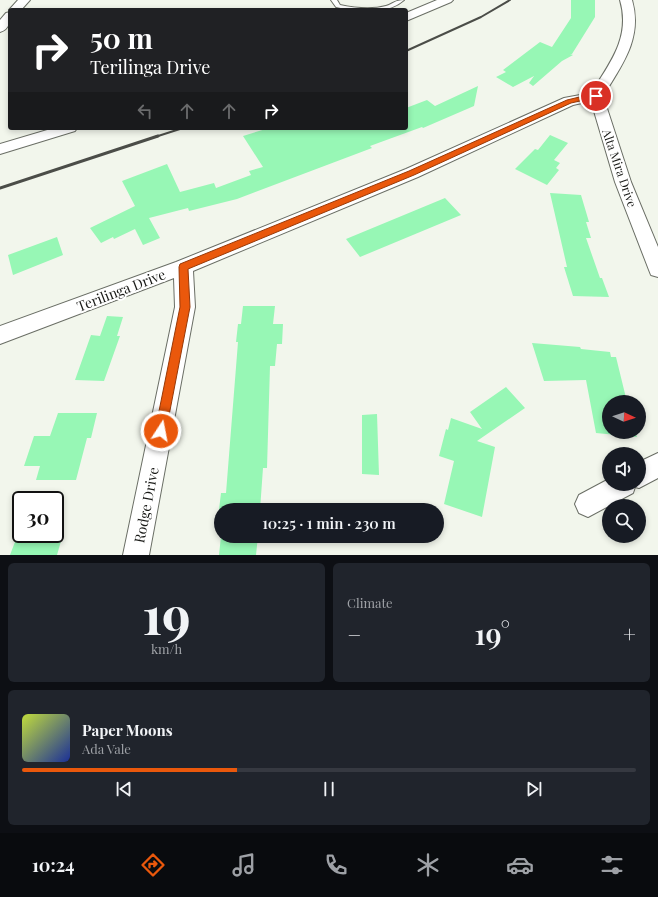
<!DOCTYPE html>
<meta charset="utf-8">
<style>
:root{--surface:#171b24;--page:#20242c;--text:#f1f3f6;--muted:#9ea1a6;--line:#363941;--accent:#ea580c}
body{margin:0;font-family:"Playfair Display",serif;background:var(--page);color:var(--text);height:100vh;display:flex;flex-direction:column;font-size:15px;white-space:nowrap}
*{box-sizing:border-box;margin:0}
p{font-size:13px;color:var(--muted)}
.icon{flex:none;width:22px;height:22px;fill:none;stroke:currentColor;stroke-width:2;stroke-linecap:round;stroke-linejoin:round}
.map{position:relative;height:555px;overflow:hidden}
.panel{display:flex;flex-direction:column;gap:8px;padding:8px;background:#0d0f14;flex:1}
.panel>*{flex:none}
.top-card{position:absolute;left:8px;top:8px;width:400px;height:122px;border-radius:4px;box-shadow:0 2px 6px #0003;background:#202124;color:#fff;overflow:hidden}
.needle{width:26px;rotate:94deg}
.controls{position:absolute;left:602px;top:395px;display:grid;gap:8px}
.controls a{display:grid;place-items:center;width:44px;height:44px;border-radius:50%;background:var(--surface);box-shadow:0 2px 6px #0003;font-size:20px}
.speed{position:absolute;left:12px;top:491px;display:flex;gap:8px;font-size:20px;font-weight:700;text-align:center}
.speed>*{display:grid;place-content:center;width:52px;height:52px;border-radius:50%;background:var(--surface);box-shadow:0 2px 6px #0003;line-height:1}
.speed .limit{border:2px solid #111;border-radius:6px;background:#fff;color:#111}
.pin{position:absolute;display:grid;place-items:center;width:34px;height:34px;color:#fff;margin:-17px;border:2px solid #fff;border-radius:50%;box-shadow:0 1px 4px #0007}
.me{position:absolute;width:44px;margin:-22px;rotate:11deg;stroke-linejoin:round;filter:drop-shadow(0 0 3px #0008)}
.turn{display:flex;align-items:center;gap:14px;height:84px;padding:0 16px;font-size:18px}
.turn .icon{width:52px;height:52px;stroke-width:2.5}
.turn b{display:block;font-size:28px;line-height:34px}
.lanes{display:flex;align-items:center;height:38px;padding:0 16px;background:#0003;justify-content:center;gap:20px;direction:ltr}
.lanes .off{opacity:.35}
.big{font-size:30px;font-weight:600;line-height:1.1}
.panel .card{flex:1;display:flex;flex-direction:column;justify-content:center;gap:6px;min-width:0;padding:0 14px;border-radius:6px;background:var(--page)}
.panel .dial{align-items:center;gap:0}
.dial b{font-size:52px;line-height:1}
.song{display:flex;align-items:center;gap:12px}
.cover{width:48px;height:48px;border-radius:6px;background:linear-gradient(135deg,hsl(70 70% 55%),hsl(230 70% 35%))}
.played{height:4px;border-radius:2px;background:linear-gradient(90deg,var(--accent) 35%,var(--line) 35%)}
.keys{display:flex;justify-content:space-around;direction:ltr}
.heat{display:flex;justify-content:space-between;align-items:center;font-size:22px;direction:ltr}
.panel .tiles{flex:1;display:grid;gap:8px;grid-template-columns:1fr 1fr}
.card:last-child{grid-column:span 2}
.trip{position:absolute;left:214px;top:503px;width:230px;height:40px;border-radius:20px;background:var(--surface);box-shadow:0 2px 6px #0003;font-weight:600;line-height:40px;text-align:center}
.dock{display:flex;height:64px;justify-content:space-around;align-items:center;background:#090b0e;color:var(--muted)}
.dock .icon{width:28px;height:28px}
.dock .active{color:var(--accent)}
.dock b{font-size:18px;color:var(--text)}
.map>svg:first-child{display:block}
</style>
<div class="map">
<svg width="658" height="555" viewBox="0 0 658 555">
<rect width="100%" height="100%" fill="#f2f6ec"/>
<!-- building -->
<path fill="#97f7b5" d="M571,0h24v17l-23,37h-2l3,1 -11,6 -29,25 -4,-3 5,-7 -21,11 -17,-10 10,-5 -3,-2 37,-28 12,5 19,-29z
M478,86l-4,20 -51,22 -1,-1 -52,19 2,2 -135,51 -48,12 -1,-3 -39,10 11,20 -17,7 -8,-16 -21,10 -1,-2 -12,6 -11,-15 45,-22 -13,-25 45,-17 13,28 34,-9 2,5 35,-13 -2,-4 14,-4 -20,-31 26,-8h137v-20l21,-8 8,6z
M550,135l18,8 -14,17 6,3 -4,5 3,2 -12,15 -32,-16 20,-20 3,1z
M550,193l31,2 8,27h-3l5,16h-5l14,40h2l7,19 -36,-1 -9,-29h3z
M445,198l16,17 -101,42 -14,-18z
M57,237l6,18 -50,20 -5,-20z
M243,306h32l-2,18h10l-1,20h-5l-2,22h-5l-3,102h-4l-3,42h-39v17l-4,-1 4,-33h5l12,-151h-2l2,-18h3z
M107,316l16,1 -6,19h3l-16,45 -29,-1 16,-45 9,1z
M532,343l48,4 1,2 29,3 1,5h5l11,45h-18v30h26l2,5 -41,-4 -10,-53 -42,1z
M506,387l19,21 -48,33 18,6 -13,70 -38,-13 10,-43 -15,-5 7,-27 2,1 3,-12 31,11 -12,-17z
M58,413h39l-6,25h-4l-11,42h-40l4,-14h-16l10,-30h16z
M377,414l2,61 -17,-1v-59z
M18,534h45l-6,21h-47z
M221,536h37l-2,19h-37z"/>
<g fill="none" stroke-linecap="round" stroke-linejoin="round">
<defs>
<path id="service" d="M331,0h6l3,5c14,3 31,5 46,1 7,-2 9,-6 18,-6 -16,15 -48,12 -68,7z"/>
<path id="minor" d="M18,0h12l-9,10h-11v1l-1,-1z
M437,0h16l-2,2 -45,19v-8z
M620,0h12c11,38 -10,65 -29,96l28,86 27,65v30l-7,-2 -2,-5 -34,-88 -24,-81 -18,4 -155,72 -225,94 2,36 -46,248h-26l52,-248 -1,-29 -174,66v-18l176,-64 230,-93 158,-71 27,-5c19,-30 40,-56 29,-93z
M10,12c0,9 0,17 -10,20v-12l6,-7z
M54,128h23l-2,3 -75,23v-10z
M658,453v25l-19,10 -4,-1 -2,6 -45,24 -9,-4 -4,-9 4,-9 30,-16v5h30v-22z"/>
</defs>
<!-- service casing -->
<use href="#service" stroke="#6a6e65" stroke-width="2"/>
<!-- minor casing -->
<use href="#minor" stroke="#6a6e65" stroke-width="2"/>
<!-- service -->
<use href="#service" fill="#fff" fill-rule="evenodd"/>
<!-- minor -->
<use href="#minor" fill="#fff" fill-rule="evenodd"/>
<!-- rail-far1 -->
<path stroke="#4b4d48" stroke-width="2" d="M406,51l75,-34 29,-17
M155,137l28,-9"/>
<!-- rail -->
<path stroke="#4b4d48" stroke-width="3" d="M0,188l158,-52"/>
</g>
<!-- route -->
<path fill="#ea580c" stroke="#983908" d="M596,93l2,1v3l-27,6 -157,72 -226,94 2,38 -24,124 -1,4 -4,1 -4,-1 -2,-4 25,-124 -1,-40 1,-3 229,-93 158,-71z"/>
<g text-anchor="middle" dominant-baseline="central" stroke-width="4" stroke-linejoin="round" paint-order="stroke">
<!-- far-street labels -->
<g font-size="12" fill="#191a17" stroke="#fff">
<text transform="translate(620 168) rotate(71)">Alta Mira Drive</text>
</g>
<!-- street labels -->
<g font-size="14" fill="#191a17" stroke="#fff">
<text transform="translate(121 290) rotate(-21)">Terilinga Drive</text>
<text transform="translate(146 505) rotate(-79)">Rodge Drive</text>
</g>
</g>
</svg>
<div class="controls">
<a><svg class="needle" viewBox="-14 -14 28 28"><path d="M0-13l5 13h-10z" fill="#e53935"/><path d="M0 13l5-13h-10z" fill="#9ea1a6"/></svg></a>
<a><svg class="icon" aria-label="sound" viewBox="0 0 24 24"><path d="M4 9h4l5-4v14l-5-4H4zM17 9q2 3 0 6"/></svg></a>
<a><svg class="icon" aria-label="search" viewBox="0 0 24 24"><circle cx="10" cy="10" r="6"/><path d="M15 15l6 6"/></svg></a>
</div>
<div class="speed"><div class="limit">30</div></div>
<div class="pin" style="left:596px;top:96px;background:#d93025"><svg class="icon" aria-label="arrive" viewBox="0 0 24 24"><path d="M6 21V4h12l-3 4 3 4H6"/></svg></div>
<svg class="me" style="left:161px;top:431px" viewBox="-20 -20 40 40"><circle r="17" fill="#ea580c" stroke="#fff" stroke-width="3"/><path d="M0-11L8 9 0 5-8 9z" fill="#fff"/></svg>
<div class="trip">10:25 · 1 min · 230 m</div>
<div class="top-card">
<div class="turn"><svg class="icon" aria-label="right" viewBox="0 0 24 24"><path d="M7 20v-9h11M14 6l5 5-5 5"/></svg><div><b>50 m</b>Terilinga Drive</div></div>
<div class="lanes"><svg class="icon off" aria-label="left" viewBox="0 0 24 24"><path d="M17 20v-9H6M10 6l-5 5 5 5"/></svg><svg class="icon off" aria-label="ahead" viewBox="0 0 24 24"><path d="M12 20V5M6 11l6-6 6 6"/></svg><svg class="icon off" aria-label="ahead" viewBox="0 0 24 24"><path d="M12 20V5M6 11l6-6 6 6"/></svg><svg class="icon" aria-label="right" viewBox="0 0 24 24"><path d="M7 20v-9h11M14 6l5 5-5 5"/></svg></div>
</div>
</div>
<section class="panel">
<div class="tiles">
<div class="card dial"><b>19</b><p>km/h</p></div>
<div class="card"><p>Climate</p>
<div class="heat"><a>−</a><b class="big">19°</b><a>+</a></div>
</div>
<div class="card">
<div class="song"><i class="cover"></i><div><b>Paper Moons</b><p>Ada Vale</p></div></div>
<div class="played"></div>
<div class="keys"><svg class="icon" aria-label="previous" viewBox="0 0 24 24"><path d="M18 5L8 12l10 7zM5 5v14"/></svg><svg class="icon" aria-label="pause" viewBox="0 0 24 24"><path d="M8 5v14M16 5v14"/></svg><svg class="icon" aria-label="next" viewBox="0 0 24 24"><path d="M6 5l10 7-10 7zM19 5v14"/></svg></div>
</div>
</div>
</section>
<nav class="dock">
<b>10:24</b>
<svg class="icon active" aria-label="directions" viewBox="0 0 24 24"><path d="M12 3l9 9-9 9-9-9zM9 14v-3h6M13 9l2 2-2 2"/></svg>
<svg class="icon" aria-label="music" viewBox="0 0 24 24"><path d="M9 18V5l10-2v13"/><circle cx="6" cy="18" r="3"/><circle cx="16" cy="16" r="3"/></svg>
<svg class="icon" aria-label="phone" viewBox="0 0 24 24"><path d="M5 4h4l2 5-3 2q2 4 5 5l2-3 5 2v4C11 20 4 13 5 4z"/></svg>
<svg class="icon" aria-label="climate" viewBox="0 0 24 24"><path d="M12 3v18M4 7l16 10M4 17L20 7"/></svg>
<svg class="icon" aria-label="car" viewBox="0 0 24 24"><path d="M5 17H2v-5l4-1 3-4h7l3 4 3 1v5h-3M9 17h6M6 11h13"/><circle cx="7" cy="17" r="2"/><circle cx="17" cy="17" r="2"/></svg>
<svg class="icon" aria-label="filters" viewBox="0 0 24 24"><path d="M4 7h16M4 17h16"/><circle cx="9" cy="7" r="2"/><circle cx="15" cy="17" r="2"/></svg>
</nav>
